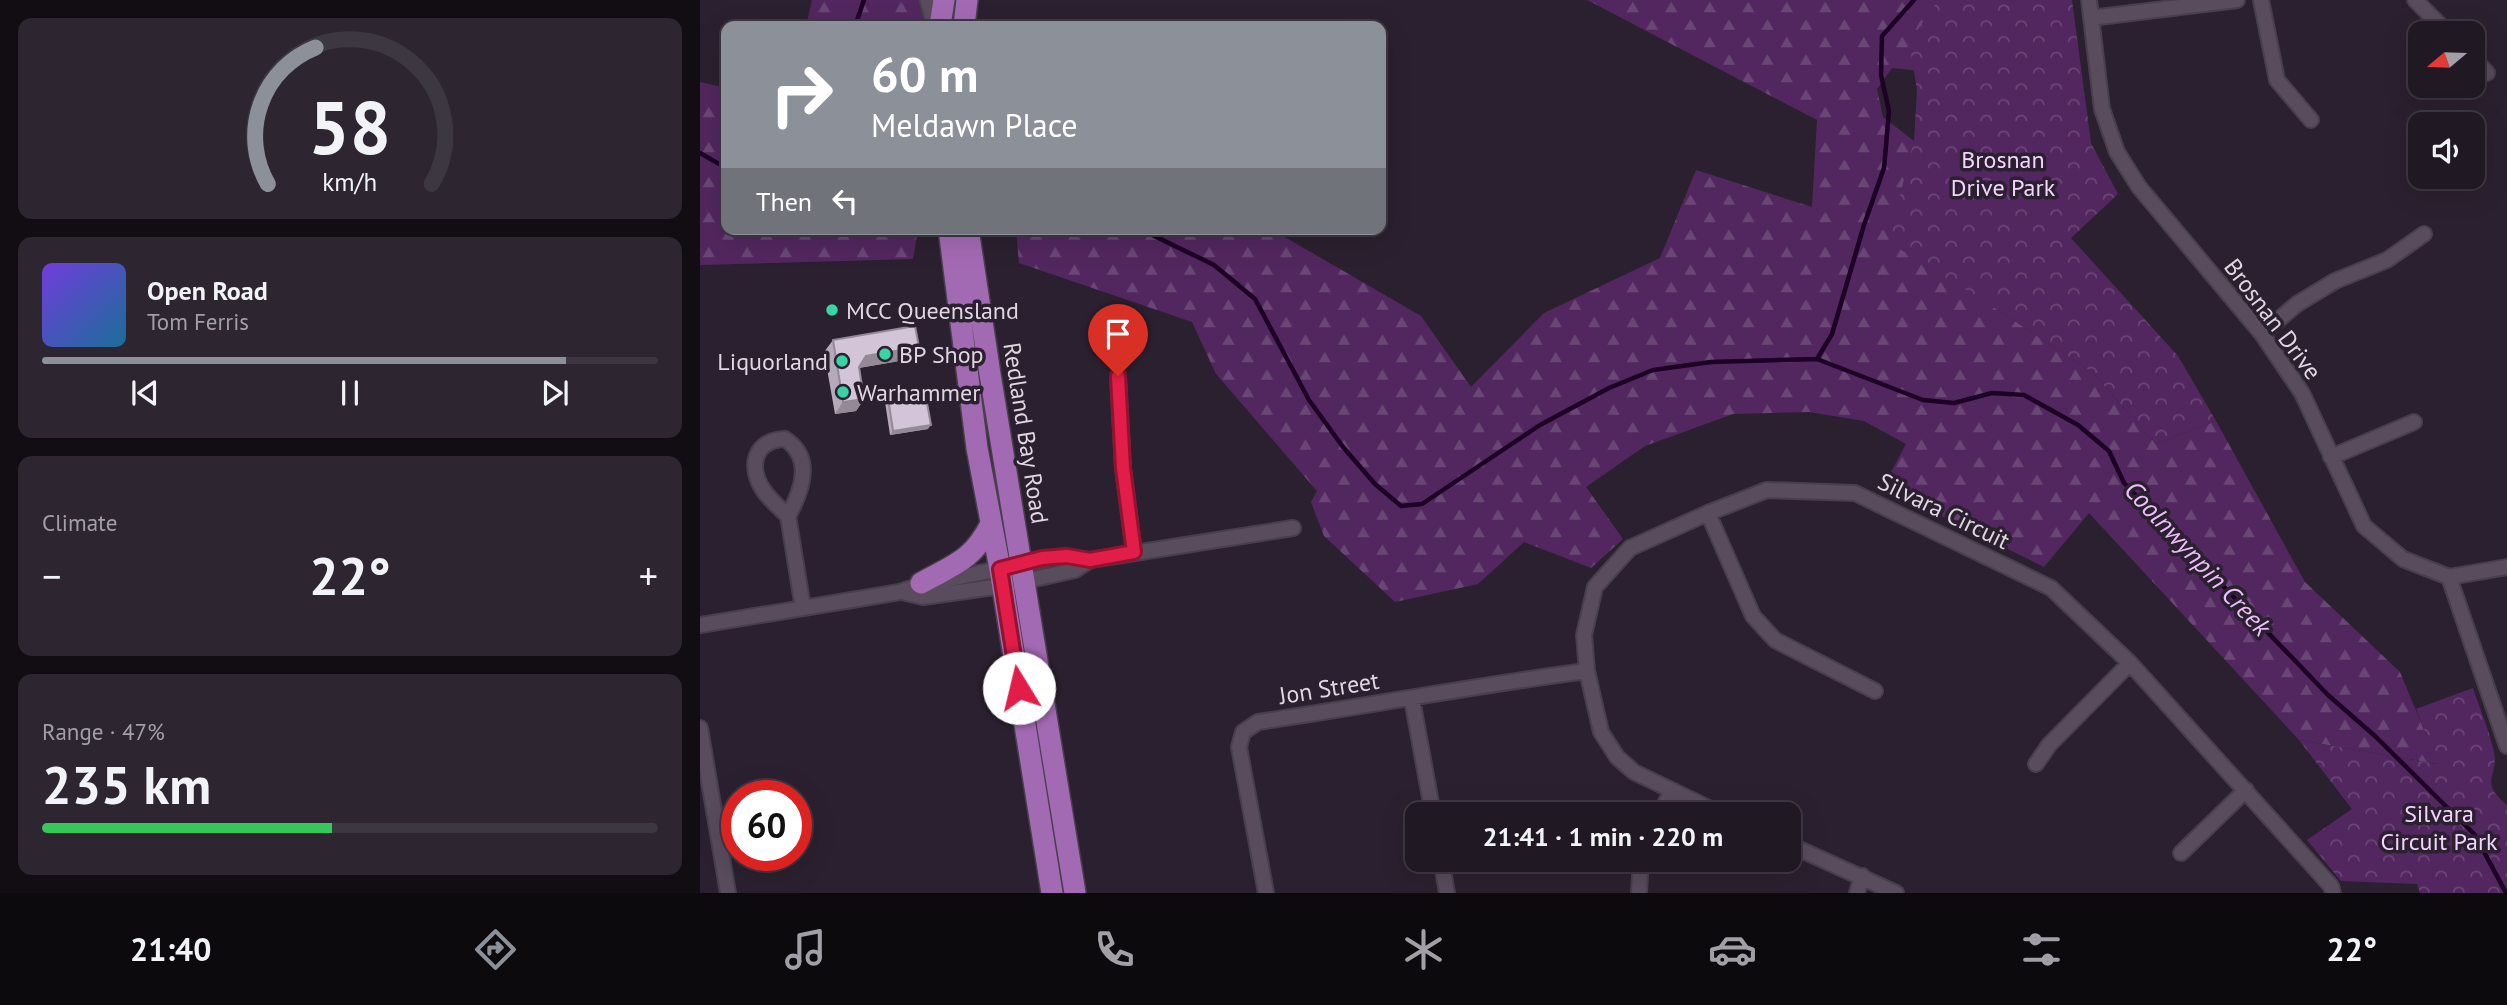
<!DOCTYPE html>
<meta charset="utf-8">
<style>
:root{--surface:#201823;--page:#2d2530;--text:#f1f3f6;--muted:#a2a0a6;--line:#3d3741;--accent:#8c9099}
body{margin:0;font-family:"PT Sans",sans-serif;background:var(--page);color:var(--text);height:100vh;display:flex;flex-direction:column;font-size:26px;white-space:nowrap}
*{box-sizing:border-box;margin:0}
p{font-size:23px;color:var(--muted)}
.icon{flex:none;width:38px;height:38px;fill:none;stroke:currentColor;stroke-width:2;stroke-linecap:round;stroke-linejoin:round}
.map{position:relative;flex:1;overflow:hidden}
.sheet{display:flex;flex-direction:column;gap:18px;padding:18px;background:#120d13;width:700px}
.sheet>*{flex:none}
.banner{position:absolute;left:21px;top:21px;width:665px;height:214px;border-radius:14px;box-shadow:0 7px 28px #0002,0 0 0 2px var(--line);background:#8c9099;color:#fff;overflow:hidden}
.needle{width:46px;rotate:251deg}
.fabs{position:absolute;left:1708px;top:21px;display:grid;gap:14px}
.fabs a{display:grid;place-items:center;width:77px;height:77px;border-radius:14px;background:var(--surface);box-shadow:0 7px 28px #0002,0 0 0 2px var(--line);font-size:35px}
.speed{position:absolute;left:21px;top:780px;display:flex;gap:14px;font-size:35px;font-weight:700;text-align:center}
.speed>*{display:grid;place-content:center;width:91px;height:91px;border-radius:50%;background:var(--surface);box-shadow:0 7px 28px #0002,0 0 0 2px var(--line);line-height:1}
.speed .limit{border:10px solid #d22;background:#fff;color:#111}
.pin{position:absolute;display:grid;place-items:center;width:60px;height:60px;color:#fff;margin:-72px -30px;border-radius:50% 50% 50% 0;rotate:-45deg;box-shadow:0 0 7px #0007}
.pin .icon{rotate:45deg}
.me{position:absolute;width:77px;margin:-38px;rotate:351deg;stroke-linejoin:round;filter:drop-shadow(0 0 5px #0008)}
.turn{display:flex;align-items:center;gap:24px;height:147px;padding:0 35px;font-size:32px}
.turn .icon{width:91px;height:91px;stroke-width:2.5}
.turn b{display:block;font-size:49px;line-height:60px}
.then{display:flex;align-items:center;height:66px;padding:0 35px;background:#0003;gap:14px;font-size:26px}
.big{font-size:52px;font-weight:700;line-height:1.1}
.sheet .card{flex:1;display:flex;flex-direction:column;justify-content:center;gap:10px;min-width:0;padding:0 24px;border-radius:14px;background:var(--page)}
.sheet .dial{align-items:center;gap:0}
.dial svg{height:182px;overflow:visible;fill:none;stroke:var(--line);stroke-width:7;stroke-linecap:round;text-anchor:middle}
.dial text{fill:var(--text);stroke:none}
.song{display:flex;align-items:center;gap:21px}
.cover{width:84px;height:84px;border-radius:10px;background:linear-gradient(135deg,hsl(260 70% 55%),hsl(200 70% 35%))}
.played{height:7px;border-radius:4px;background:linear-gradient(90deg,var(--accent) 85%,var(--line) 85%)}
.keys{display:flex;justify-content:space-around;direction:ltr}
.heat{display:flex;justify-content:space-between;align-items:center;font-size:38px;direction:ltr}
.charge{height:10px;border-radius:5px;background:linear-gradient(90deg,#34c759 47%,var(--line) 0)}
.trip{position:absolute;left:705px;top:802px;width:396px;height:70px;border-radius:14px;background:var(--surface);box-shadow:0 7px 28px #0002,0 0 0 2px var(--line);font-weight:700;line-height:70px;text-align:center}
.tabs{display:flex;height:112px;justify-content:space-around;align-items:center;background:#0d0a0e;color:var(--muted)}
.tabs .icon{width:49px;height:49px}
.tabs .on{color:var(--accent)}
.tabs b{font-size:32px;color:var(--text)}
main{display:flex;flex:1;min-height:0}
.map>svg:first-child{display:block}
</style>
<main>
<section class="sheet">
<div class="card dial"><svg viewBox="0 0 100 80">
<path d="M14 69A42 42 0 1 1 86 69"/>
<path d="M14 69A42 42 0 0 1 35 9" stroke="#8c9099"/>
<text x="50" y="56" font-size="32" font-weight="700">58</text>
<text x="50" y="72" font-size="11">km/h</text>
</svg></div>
<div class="card">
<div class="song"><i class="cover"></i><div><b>Open Road</b><p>Tom Ferris</p></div></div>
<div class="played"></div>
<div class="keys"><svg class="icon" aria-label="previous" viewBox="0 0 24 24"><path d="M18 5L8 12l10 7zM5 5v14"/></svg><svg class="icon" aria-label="pause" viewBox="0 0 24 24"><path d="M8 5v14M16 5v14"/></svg><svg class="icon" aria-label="next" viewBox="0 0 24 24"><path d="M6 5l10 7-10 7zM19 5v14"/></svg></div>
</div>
<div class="card"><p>Climate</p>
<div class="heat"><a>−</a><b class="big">22°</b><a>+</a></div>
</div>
<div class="card"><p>Range · 47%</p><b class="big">235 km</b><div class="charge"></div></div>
</section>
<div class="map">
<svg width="1807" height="893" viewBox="0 0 1807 893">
<defs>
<pattern id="forest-firs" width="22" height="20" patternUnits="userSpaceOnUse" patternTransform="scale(1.75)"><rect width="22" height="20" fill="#52275f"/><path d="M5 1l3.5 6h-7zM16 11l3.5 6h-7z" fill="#6a4676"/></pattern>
<pattern id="park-crowns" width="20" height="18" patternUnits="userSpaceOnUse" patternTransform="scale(1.75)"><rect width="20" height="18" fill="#52275f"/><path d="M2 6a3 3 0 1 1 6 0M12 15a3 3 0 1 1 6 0" fill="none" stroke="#6a4676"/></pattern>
</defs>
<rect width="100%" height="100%" fill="#2b202f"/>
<!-- forest -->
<path fill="url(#forest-firs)" d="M112,0h113v26h-119z
M887,0h456l-122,71 -29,-3 -15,21 6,28 31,24 75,163 103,68 64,72 60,-23 89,161 95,90 38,92 -139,-24 -210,-227 -45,54 -161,-80 23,-43 -42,-23 -55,-9 -76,2 -88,32 -59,41 37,52 -32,29 -67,-26 -46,42 -83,18 -71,-66 -13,-34 6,-11 -101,-117 -24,-52 -173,-59 -3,-34h255l150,87 50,71 73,-74 116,-55 36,-88 116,37 5,-87z
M0,82l26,6v141h192l-5,30 -213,6z"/>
<!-- park -->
<path fill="url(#park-crowns)" d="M1238,0h134l19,143 27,51 -47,44 107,118 38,65 -60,23 -64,-72 -103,-68 -101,-62 26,-101 3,-51 -8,-48z
M1773,688c7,21 16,42 21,64 5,24 -16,30 13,53v88h-87l-3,-9 -76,-3 -34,-41 45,-31 -53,-69 138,24 -21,-55z"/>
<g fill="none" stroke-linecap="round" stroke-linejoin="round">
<!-- stream -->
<path stroke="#1c0124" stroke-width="4.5" d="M155,26l9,-26
M0,153l26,15
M440,229l74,36 41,34 54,101 34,47 32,37 26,22 21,-2 118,-79 69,-37 44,-18 58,-8 106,-3 106,41 31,3 38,-10 32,2 54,30 31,26 15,32 204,212 47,41 100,99 31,58
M1117,359l15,-25 32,-109 20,-57 5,-57 -8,-36 1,-39 32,-36"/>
<defs>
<path id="street" d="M1389,0l13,109 15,43 22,35 123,147 40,59 62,133 39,33 46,18 58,-10
M1561,0l16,80 34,40
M1715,0l33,33
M1391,18l146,-18
M1773,58l14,15
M1562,334l35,-30 38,-23 52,-21 37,-26
M418,376l5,92 11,84
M85,439c29,19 17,52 3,77 -8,-8 -17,-15 -24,-25 -16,-23 -11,-51 21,-52z
M1631,457l83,-35
M1008,513l45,103 22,24 100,51
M88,516l15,92
M1749,577l58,169
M202,592l21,5 79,-11 73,-16 15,-10
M0,625l200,-33c26,-10 52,-13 79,-19 40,-7 70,-20 111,-13l203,-32
M712,699l21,115
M0,728l28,165
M1336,764l13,-19 81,-82
M960,814l11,-22
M1021,814l-87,-42 -17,-15 -16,-25 -14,-61 -3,-36 11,-48 35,-39 78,-35 59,-23 88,3 196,95 79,75 201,223 2,7
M1088,844l108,49
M1481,853l65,-63
M741,859l6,34
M566,893l-27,-146 4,-15 15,-10c110,-16 219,-37 329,-51
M939,893l2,-34
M1157,893l5,-17"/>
<path id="secondary" d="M230,0l7,26"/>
<path id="primary" d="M240,26l4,-26
M264,26l3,-26
M249,229l28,219 23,121 52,324
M268,229l22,145 85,519
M221,583c34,-19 51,-22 70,-59"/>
</defs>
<!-- street casing -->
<use href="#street" stroke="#483f4c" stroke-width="18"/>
<!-- secondary casing -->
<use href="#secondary" stroke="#483f4c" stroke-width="23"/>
<!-- primary casing -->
<use href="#primary" stroke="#483f4c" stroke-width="24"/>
<!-- street -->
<use href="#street" stroke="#594c5d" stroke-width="14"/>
<!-- secondary -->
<use href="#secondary" stroke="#594c5d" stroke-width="19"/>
<!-- primary -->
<use href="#primary" stroke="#a36ab4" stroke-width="21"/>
</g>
<!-- wall -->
<path fill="#b5a9ba" d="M133,340l86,7 -8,12 -52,9 5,31 -8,12 -21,3 -11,-62z
M188,398l40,31 -38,6 -5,-33z"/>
<!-- shaded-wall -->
<path fill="#948997" d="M219,347l-8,12 -53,9 8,-12z
M164,399l-8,12 -21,3 8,-12z
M231,425l-3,4 -38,6 3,-4z"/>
<!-- building -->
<path fill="#d3c4d8" stroke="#948997" stroke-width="2" d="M215,326l4,21 -53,9 -7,11 5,32 -21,3 -10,-62z
M225,392l6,33 -38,6 -5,-33z"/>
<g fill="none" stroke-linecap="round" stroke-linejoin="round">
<defs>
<path id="route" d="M319,688l-19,-119 42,-11 25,-2 23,4 44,-8 -11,-84 -5,-92"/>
</defs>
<!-- route casing -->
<use href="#route" stroke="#92132f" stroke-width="18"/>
<!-- route -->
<use href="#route" stroke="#e11d48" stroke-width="12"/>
</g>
<!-- markers -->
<g fill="#38d4a6" stroke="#2b202f" stroke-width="2.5">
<circle cx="132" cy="310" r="7"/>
<circle cx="185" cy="354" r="7"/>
<circle cx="142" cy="361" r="7"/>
<circle cx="143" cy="392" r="7"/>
</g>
<g text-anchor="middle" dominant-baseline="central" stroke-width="7" stroke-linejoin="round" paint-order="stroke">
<!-- park labels -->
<g font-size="24" fill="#f2d4fc" stroke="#2b202f">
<text x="1303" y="159">Brosnan<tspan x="1303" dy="28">Drive Park</tspan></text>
<text x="1739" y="813">Silvara<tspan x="1739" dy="28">Circuit Park</tspan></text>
</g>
<!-- poi labels -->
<g font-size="24" fill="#dfd7e1" stroke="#2b202f" text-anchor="start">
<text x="146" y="310">MCC Queensland</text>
<text x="199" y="354">BP Shop</text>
<text x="128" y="361" text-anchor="end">Liquorland</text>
<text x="157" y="392">Warhammer</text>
</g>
<!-- street labels -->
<g font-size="24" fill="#dfd7e1" stroke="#2b202f">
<text transform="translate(1573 319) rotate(53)">Brosnan Drive</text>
<text transform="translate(326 433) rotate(81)">Redland Bay Road</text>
<text transform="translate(1244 511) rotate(26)">Silvara Circuit</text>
<text transform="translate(629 688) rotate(-9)">Jon Street</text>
</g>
<!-- water labels -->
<g font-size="26" font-style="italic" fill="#ecbffb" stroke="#2b202f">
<text transform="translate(1498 558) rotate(47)">Coolnwynpin Creek</text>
</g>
</g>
</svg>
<div class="fabs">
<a><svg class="needle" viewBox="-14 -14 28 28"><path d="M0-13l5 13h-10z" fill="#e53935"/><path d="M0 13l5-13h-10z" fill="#a2a0a6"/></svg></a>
<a><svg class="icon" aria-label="sound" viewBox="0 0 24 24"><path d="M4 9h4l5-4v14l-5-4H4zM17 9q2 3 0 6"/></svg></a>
</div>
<div class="speed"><div class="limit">60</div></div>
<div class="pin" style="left:418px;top:376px;background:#d93025"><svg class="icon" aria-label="arrive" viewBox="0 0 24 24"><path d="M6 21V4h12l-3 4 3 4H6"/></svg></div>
<svg class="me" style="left:319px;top:688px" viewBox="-20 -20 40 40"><circle r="19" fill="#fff"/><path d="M0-13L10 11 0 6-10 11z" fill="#e11d48"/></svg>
<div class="trip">21:41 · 1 min · 220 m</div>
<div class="banner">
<div class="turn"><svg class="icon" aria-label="right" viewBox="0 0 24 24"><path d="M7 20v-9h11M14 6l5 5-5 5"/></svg><div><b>60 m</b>Meldawn Place</div></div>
<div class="then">Then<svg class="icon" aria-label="left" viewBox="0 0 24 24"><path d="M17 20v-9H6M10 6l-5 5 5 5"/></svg></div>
</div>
</div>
</main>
<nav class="tabs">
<b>21:40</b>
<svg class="icon on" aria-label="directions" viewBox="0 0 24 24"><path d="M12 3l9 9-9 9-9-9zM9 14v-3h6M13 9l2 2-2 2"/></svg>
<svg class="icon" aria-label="music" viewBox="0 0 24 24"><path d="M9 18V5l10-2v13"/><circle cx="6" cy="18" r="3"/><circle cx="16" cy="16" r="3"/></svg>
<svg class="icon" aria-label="phone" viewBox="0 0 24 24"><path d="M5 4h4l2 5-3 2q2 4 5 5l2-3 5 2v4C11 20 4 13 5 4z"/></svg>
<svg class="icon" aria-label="climate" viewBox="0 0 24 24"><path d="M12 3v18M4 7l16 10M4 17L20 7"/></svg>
<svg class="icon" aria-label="car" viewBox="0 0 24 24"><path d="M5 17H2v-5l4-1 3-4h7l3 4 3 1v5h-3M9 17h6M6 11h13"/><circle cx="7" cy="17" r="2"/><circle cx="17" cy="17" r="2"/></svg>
<svg class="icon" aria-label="filters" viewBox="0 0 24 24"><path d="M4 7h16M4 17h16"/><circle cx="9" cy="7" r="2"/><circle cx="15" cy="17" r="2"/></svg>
<b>22°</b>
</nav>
